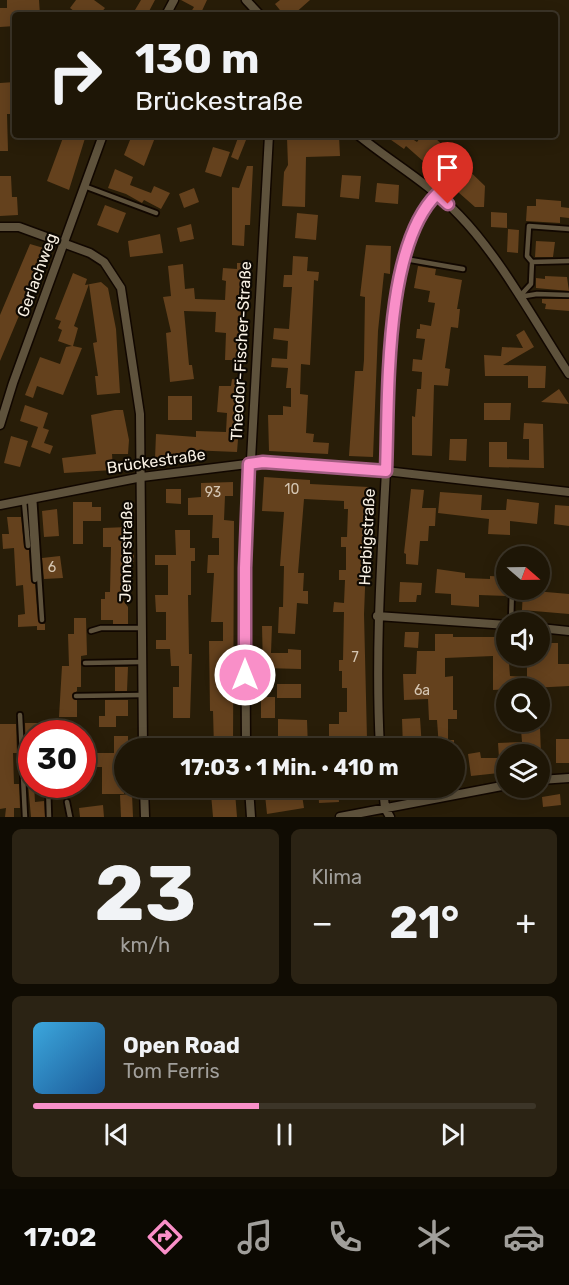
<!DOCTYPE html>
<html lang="de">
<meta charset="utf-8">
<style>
:root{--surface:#1e1606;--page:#2b2314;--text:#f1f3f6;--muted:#a19f9b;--line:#3c3528;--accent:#f98fc8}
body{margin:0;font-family:Rubik,sans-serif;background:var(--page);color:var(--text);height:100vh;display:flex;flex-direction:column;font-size:22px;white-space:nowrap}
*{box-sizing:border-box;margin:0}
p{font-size:20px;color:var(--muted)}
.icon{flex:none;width:33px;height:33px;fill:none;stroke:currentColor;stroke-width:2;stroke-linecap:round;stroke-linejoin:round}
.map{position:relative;height:817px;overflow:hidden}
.details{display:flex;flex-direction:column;gap:12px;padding:12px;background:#100c03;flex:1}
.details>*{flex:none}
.top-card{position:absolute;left:12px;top:12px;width:546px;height:126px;border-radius:6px;box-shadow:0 3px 15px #0003,0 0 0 2px var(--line);background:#1e1606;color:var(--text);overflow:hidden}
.needle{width:39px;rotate:110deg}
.tools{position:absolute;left:496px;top:546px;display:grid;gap:12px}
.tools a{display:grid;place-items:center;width:54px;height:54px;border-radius:50%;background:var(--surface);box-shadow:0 3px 15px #0003,0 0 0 2px var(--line);font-size:30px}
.speed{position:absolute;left:18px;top:720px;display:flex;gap:12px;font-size:30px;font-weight:700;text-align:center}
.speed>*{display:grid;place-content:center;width:78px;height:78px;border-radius:50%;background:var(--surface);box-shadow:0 3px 15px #0003,0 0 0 2px var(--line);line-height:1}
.speed .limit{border:9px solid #d22;background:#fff;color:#111}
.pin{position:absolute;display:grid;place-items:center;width:51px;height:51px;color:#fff;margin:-62px -26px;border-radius:50% 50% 50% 0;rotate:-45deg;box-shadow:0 0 6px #0007}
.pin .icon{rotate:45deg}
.me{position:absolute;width:66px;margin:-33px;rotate:0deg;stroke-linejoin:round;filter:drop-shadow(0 0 4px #0008)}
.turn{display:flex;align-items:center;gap:21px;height:126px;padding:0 24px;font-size:27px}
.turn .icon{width:78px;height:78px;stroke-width:2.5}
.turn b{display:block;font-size:42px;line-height:51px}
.big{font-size:45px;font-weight:700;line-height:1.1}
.details .widget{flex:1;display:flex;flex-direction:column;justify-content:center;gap:9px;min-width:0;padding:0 21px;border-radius:9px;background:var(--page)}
.details .dial{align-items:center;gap:0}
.dial b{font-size:78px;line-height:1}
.song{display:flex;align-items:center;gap:18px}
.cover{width:72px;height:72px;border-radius:9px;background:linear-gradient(135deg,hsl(200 70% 55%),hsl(210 70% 35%))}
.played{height:6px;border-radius:3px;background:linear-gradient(90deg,var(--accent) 45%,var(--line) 45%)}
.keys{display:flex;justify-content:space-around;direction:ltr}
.heat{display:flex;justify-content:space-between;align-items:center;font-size:33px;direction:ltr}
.details .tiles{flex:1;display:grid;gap:12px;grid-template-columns:1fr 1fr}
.widget:last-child{grid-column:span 2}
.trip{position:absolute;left:114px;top:738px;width:351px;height:60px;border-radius:30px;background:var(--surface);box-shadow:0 3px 15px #0003,0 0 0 2px var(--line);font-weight:700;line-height:60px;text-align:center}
.tabs{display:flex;height:96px;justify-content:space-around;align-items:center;background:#0c0902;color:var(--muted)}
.tabs .icon{width:42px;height:42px}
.tabs .selected{color:var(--accent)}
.tabs b{font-size:27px;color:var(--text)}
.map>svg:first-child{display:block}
</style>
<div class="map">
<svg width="569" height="817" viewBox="0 0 569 817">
<rect width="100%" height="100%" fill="#281d08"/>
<!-- building -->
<path fill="#64411d" d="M7,0h32l1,15h-25v11l-15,1v-19h7z
M76,0h18l11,8 -6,7h-20l-9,-7z
M141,0h14l-8,15h-15z
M181,0h26l-7,15h-11l5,-8z
M280,0h30l-17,15h-9l-9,-11z
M15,82v32h-8l1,37h-8v-68z
M64,135h22l-17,55 -22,-9z
M132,135h24l-12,31 -20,-11z
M239,135h9l-10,25 -7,-3z
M384,135h22l11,7 5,-7h10l53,51 -1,21h-9l-69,-61 -2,3z
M339,136l1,20 -34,1 -1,50 -23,-1 2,-34 4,-7 -1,-27z
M213,147l17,5 -9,25 -16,-5z
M247,166h6l-3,59h-5l-1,21 -12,-1v-58l7,1z
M115,169l18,8 -3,8 21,8 3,-7 16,7 -9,16 -17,-9 -2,3 -16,-9 -18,-6z
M342,175l19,1 -2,23 -19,-2z
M0,176h11l1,21h5l1,18 -18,1z
M377,183l22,2 -1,19 -23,-2z
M194,188l5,14 -15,6 -5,-14z
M536,199l25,2v6l8,1v10l-9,-1v6l-34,-2 1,-15h9z
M105,205l21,8 -8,20 -21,-8z
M491,212l16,1v15l-16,-1z
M297,213l21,2 -2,25 -21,-2z
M191,224l3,15 -14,3 -3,-14z
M508,229l11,1 -1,23 -11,-1z
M160,234l3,19 -33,4 -2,-16z
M536,241l19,1 -2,15h-18z
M30,244l17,5 -47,112v-46z
M366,245l25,1 -1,28 -6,-1 -6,58 -5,126 -24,-1 6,-85h8l1,-11 1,-63 -5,-1z
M293,256l15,1 -1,14 12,1 -1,9 -4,-1 -4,85 -9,-1 -1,30 8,1 -2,38 8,1 -1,8 16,1 -1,11 -59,-3 -1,-36h15v-9l8,1v-19h-5l2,-20 -17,-1 1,-9 15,1 1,-18 -15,-2 1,-11 15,1 3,-42h-9l1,-12h8z
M237,263h13l-5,38h-3l-3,59h-14l1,-27 -11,-1 1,-20 -32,-1 5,54h3l2,14 -24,3 -4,-49 5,-1 -8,-35 8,-1 -3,-30 15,-2 2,25 9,-1 1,11 30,1 1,-19 -4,-1 1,-12 14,1z
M418,266l18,3 -1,6 27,5 -5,29h3l-2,19 -7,-1 -6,41 5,1 -2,17 -14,-1 -2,71 -20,-1v-39l3,1 2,-28h4l1,-17 -10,-1 1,-12 9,1 3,-21 -9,-1 1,-9h3v-5l11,2 4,-23 -7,-1 2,-11 -16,-3z
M73,273l14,6 -2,6 16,-3 7,6 8,41 4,64 -23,2 -2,-19h3l-5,-33 4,-1 -8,-58 -15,42 4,2 -5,18 9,2 -19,47 -26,-9 -4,12 -8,-3 15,-38 20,7 6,-17 6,-1 -14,-5 4,-11 -4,-2 3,-7 -6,-2z
M545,276l22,1 2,14 -33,-3v-10l9,1z
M542,299h27v12l-24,-2 1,-5 -4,-1z
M524,330l10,17 -31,18 43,1 -1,22h-17v-12h-43l-1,-21 17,1 1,-9 21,1 -7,-13z
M232,379l9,1v8h-4l-1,25 4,1 -3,38 -49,-2v8l-33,1 1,-25 40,3v-6l30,1 1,-19 -10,-1 2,-26h12z
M559,389l10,15 -28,-2z
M168,396h24v24h-24z
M484,403h27l-1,17h-26z
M25,405l23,8 -5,15 6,2 -5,13 9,3 -3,8 -19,-7 7,-20 -18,-6z
M115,410h8l6,30 -1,14h-16l1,16 -49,3 -2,-15 34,-4 -5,-39z
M524,423l19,1 1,44 -55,-1v-25h18v17l22,1v-21h-6z
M11,436l17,5 -8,26 -16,-4z
M450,439h17l-1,22 -17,-1z
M264,477l46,3v4l59,3 -5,127 3,125h-12l1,9h-27v-24h10v-12h8v-24h-5v-17h-3v-11h4l1,-48h-11l1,-10 10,1 1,-23h-6v-10h7v-23h-5v-10h6l1,-28h-4v-8l-40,-2 -6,74h6l-1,18h5v13l-11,-1 -2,31 -17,-1 1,-26h4l1,-41h-4l4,-54 -22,-1z
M233,482v14h-8l-1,24 10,1 -1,225h-5v2h-14l-1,-37h-3l-1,-70h14v-19h-12l3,-49h-7l1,-18h11v-17h-7l1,-23h-25v-17l13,-1v-14z
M166,489h15v15l-15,-1z
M411,489l13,1 -2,18h14l-1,18h-6l-1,15h-8l-2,24 -12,-1v-10l-2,-1z
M440,492l42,3 -1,15h25l1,-11 32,4 -2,21 -27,-3v14l-22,-1 1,-15 -51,-6z
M73,502h19v5h9v14h-18v23h-10z
M555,505l14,1v20l-15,-2z
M57,509l2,27 -15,1 -2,-26z
M7,517h14l3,30 5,3 2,31 4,3 3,37 7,3v6h-8v-4l-19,1v-12l7,-1 -2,-29 -7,1 -2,-38 -11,1 -1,-15h7z
M128,527v26h6v9h-5v23h-7v14l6,8v17h-15v-4h-12v-21h4v-7h5l1,-45h-8v-19z
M175,530h15v18h5v13h-4v34h-3l1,59h3l-2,64h-17v-31h6v-21h-8l-1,-17h-14v-9h10v-28h-10l-1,-17h13v-30h-13v-10h21z
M60,556l3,22 -19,1 -2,-21z
M437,569l28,4v5l25,1v-3l17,1v19l-28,-1v12l-28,-2v-11l-16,-1z
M400,582l22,1 -1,12h-4l-1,7h-17z
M523,590l46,4v20l-47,-4z
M74,618h12l1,37 -6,1v31h-4v4l-5,4 5,5v17h-18l3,-51h7l-1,-32h6z
M262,626h10l-1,27h17v-4l13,1v19l-38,-1z
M405,632h14l-1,16 -14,-1z
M435,634h18v3h54l3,39 17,1v-21h13v-13h18v21h11v22l-76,4v-34l-48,2v19l8,-1v34h4v9h-9v21h6v8h-15l-2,-28h-8l-1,-21 -24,1 -1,-26h13l1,-23h18z
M115,667h13l-1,24h-12z
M277,684h24v14h-24z
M261,697h14v21h-14z
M105,700h23v16h-12v11h-17v-11h6z
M420,718l2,30h-19l-1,-29z
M278,719l29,1 1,28h-8l-1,-10h-21z
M25,723h19v11h-12v19h-6z
M0,724h16l1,29h-4l1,31h5l1,24h-6v9h-9l1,-9 -6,1z
M540,728l1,26h-34v14l-9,1 1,4 -28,3 -3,-22 12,-2 1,6h18l-1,-15 24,-1 -1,-13z
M114,736h14v12h-4v46h-22v-27h-10v-14h22z
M556,739h13v24h-13z
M28,784h6l1,18 9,-1 1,16h-14z
M318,788h20l1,14 -20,1z
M235,792l2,25h-24l-2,-23z
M280,792v7l22,-4 2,13 -37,6 -2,-19z
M132,794l1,23h-12l-1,-22z
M560,794l1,11 -18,2 -1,-10z
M103,805l1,12h-24l-1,-9z"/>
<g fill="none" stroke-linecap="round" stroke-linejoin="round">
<defs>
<path id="lane" d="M84,186l72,27
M405,259l58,10
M569,261l-37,1 -1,22 -12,13 18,-3 32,1
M532,262l-5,-6 2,-30 40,3
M34,497l8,123
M30,498l5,82
M24,501l4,45
M511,622l1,-32
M91,631l10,-3h39
M85,663l55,-1
M76,696l65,-1
M20,715l5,102
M48,784l1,33
M67,802l3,15"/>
<path id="street" d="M246,0l14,15
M166,15l8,-15
M358,135c33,27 71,48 101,80 42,43 77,109 110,159
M0,227h19l71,26 14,9 17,26 19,126 3,334
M0,425l13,-42 90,-248
M0,505l142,-28 121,-15 123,9 183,21
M377,616l130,9
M540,628l29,3
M246,748l-1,-180 24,-433
M380,748c-5,-93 1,-184 6,-277 3,-74 -3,-223 51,-278
M540,780l29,-2
M144,788l1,29
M249,788l2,29
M383,788l2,20 5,9
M340,817l167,-32"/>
</defs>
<!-- lane casing -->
<use href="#lane" stroke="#110700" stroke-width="8"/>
<!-- street casing -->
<use href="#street" stroke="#110700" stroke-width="11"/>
<!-- lane -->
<use href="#lane" stroke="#5e523c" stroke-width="4.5"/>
<!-- street -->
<use href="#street" stroke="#5e523c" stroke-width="8"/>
</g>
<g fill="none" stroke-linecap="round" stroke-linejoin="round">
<defs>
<path id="route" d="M245,675v-107l4,-104 14,-2 123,9c3,-73 -3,-224 51,-277l11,10"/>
</defs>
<!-- route casing -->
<use href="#route" stroke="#a25d82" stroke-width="15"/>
<!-- route -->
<use href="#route" stroke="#f98fc8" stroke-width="10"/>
</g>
<g text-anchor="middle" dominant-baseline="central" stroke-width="4.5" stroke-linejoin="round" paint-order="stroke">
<!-- number labels -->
<g font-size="14" fill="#d4c5b2">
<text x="292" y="489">10</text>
<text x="213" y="492">93</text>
<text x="52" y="567">6</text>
<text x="355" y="657">7</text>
<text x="422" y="690">6a</text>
</g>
<!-- street labels -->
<g font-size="16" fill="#f9f1e4" stroke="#0d0802">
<text transform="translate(37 275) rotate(-70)">Gerlachweg</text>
<text transform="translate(241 351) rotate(-87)">Theodor-Fischer-Straße</text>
<text transform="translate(156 461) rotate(-8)">Brückestraße</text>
<text transform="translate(367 537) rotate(-87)">Herbigstraße</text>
<text transform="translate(126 552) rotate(-89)">Jennerstraße</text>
</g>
</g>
</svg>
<div class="tools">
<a><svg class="needle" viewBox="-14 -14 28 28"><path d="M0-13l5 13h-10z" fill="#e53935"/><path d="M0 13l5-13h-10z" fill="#a19f9b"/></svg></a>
<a><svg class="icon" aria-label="sound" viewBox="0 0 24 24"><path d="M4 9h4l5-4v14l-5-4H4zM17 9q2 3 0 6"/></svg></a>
<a><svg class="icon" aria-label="search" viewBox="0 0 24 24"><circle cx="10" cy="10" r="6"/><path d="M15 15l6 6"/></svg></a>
<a><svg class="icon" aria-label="layers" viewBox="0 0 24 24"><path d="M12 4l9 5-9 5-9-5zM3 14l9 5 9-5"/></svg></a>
</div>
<div class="speed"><div class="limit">30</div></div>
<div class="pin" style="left:448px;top:204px;background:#d93025"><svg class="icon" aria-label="arrive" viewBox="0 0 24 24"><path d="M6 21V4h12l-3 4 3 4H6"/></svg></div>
<svg class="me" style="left:245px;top:675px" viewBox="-20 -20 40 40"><circle r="17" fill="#f98fc8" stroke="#fff" stroke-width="3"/><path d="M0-11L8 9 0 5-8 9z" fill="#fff"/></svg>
<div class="trip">17:03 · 1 Min. · 410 m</div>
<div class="top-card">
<div class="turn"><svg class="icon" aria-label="right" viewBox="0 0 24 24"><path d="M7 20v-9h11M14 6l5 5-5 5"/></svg><div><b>130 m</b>Brückestraße</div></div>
</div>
</div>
<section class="details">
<div class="tiles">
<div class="widget dial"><b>23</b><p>km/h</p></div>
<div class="widget"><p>Klima</p>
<div class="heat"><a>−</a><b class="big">21°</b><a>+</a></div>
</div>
<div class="widget">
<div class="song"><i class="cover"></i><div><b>Open Road</b><p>Tom Ferris</p></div></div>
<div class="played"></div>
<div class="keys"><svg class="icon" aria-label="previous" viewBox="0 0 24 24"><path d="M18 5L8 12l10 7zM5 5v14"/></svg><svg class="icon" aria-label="pause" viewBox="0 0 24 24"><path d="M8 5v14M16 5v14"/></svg><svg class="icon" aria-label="next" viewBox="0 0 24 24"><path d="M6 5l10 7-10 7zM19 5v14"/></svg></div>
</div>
</div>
</section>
<nav class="tabs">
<b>17:02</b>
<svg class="icon selected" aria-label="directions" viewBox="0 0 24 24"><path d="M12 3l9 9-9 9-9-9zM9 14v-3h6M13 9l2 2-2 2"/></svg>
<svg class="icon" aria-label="music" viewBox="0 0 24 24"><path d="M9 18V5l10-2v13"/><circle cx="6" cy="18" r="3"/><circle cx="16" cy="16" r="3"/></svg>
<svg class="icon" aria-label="phone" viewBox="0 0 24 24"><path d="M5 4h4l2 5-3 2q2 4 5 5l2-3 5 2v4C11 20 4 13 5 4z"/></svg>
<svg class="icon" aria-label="climate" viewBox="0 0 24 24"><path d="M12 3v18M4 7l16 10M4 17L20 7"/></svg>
<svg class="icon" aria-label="car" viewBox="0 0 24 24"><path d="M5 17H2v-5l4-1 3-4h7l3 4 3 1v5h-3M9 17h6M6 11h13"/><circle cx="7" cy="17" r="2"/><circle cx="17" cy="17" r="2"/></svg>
</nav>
